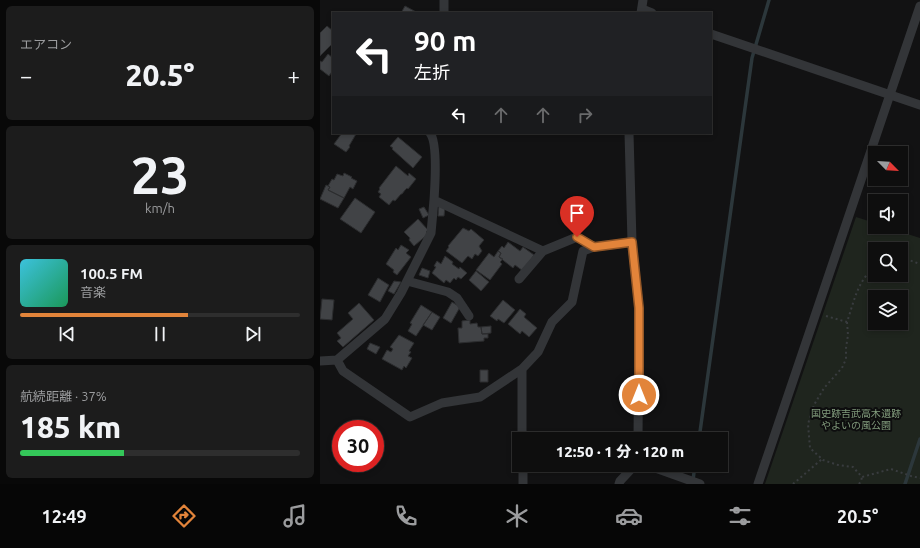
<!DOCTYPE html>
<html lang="ja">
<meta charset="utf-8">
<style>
:root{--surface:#0e0e0e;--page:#1c1c1c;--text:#f1f3f6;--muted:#9b9c9e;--line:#2e2e2e;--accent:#e2843a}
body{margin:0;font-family:Ubuntu,"Noto Sans JP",sans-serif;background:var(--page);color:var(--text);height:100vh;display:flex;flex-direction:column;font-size:15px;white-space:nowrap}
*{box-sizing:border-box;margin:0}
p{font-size:13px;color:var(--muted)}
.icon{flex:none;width:22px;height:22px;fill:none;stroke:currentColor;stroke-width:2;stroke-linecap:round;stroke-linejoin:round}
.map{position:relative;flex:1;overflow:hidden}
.panel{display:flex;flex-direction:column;gap:6px;padding:6px;background:#080808;width:320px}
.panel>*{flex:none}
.guide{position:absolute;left:12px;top:12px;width:380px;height:122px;border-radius:0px;box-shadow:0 2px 6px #0003,0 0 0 1px var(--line);background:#202124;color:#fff;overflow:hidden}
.needle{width:26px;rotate:114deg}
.tools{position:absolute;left:548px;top:146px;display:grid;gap:8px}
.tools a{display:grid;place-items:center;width:40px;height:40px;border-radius:0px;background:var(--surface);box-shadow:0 2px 6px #0003,0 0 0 1px var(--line);font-size:20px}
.speed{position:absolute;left:12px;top:420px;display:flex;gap:8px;font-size:20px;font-weight:700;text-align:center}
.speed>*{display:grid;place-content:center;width:52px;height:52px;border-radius:50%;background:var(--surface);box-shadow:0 2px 6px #0003,0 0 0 1px var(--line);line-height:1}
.speed .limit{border:6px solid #d22;background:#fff;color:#111}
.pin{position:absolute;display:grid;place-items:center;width:34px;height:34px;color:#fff;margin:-41px -17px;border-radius:50% 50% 50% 0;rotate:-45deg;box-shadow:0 0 4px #0007}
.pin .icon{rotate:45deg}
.me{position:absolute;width:44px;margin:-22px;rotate:0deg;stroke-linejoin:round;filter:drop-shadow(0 0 3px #0008)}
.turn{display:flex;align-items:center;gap:14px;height:84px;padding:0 16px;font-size:18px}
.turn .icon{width:52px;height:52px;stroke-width:2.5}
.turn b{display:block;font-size:28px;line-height:34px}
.lanes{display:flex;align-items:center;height:38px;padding:0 16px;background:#0003;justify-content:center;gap:20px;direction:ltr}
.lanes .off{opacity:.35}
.big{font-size:30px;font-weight:800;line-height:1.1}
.panel .tile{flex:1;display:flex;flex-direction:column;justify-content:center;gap:6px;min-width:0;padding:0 14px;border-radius:6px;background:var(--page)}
.panel .dial{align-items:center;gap:0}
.dial b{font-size:52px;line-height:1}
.song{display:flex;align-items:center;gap:12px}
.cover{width:48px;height:48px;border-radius:6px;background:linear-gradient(135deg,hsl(190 70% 55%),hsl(150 70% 35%))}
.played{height:4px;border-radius:2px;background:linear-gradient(90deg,var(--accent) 60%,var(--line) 60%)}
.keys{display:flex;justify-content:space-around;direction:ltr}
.heat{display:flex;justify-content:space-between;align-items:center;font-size:22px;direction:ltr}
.charge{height:6px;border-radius:3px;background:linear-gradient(90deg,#34c759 37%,var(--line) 0)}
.trip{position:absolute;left:192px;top:432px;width:216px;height:40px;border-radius:0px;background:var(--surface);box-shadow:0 2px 6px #0003,0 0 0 1px var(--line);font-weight:800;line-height:40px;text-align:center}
.dock{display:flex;height:64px;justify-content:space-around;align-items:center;background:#060606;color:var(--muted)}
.dock .icon{width:28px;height:28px}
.dock .current{color:var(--accent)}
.dock b{font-size:18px;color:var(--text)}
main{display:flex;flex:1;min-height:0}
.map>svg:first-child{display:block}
</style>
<main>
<section class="panel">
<div class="tile"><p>エアコン</p>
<div class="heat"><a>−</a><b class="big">20.5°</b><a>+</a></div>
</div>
<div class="tile dial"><b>23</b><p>km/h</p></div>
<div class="tile">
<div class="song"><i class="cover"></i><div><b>100.5 FM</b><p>音楽</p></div></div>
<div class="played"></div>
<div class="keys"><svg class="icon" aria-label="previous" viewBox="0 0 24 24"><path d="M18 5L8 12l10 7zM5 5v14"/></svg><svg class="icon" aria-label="pause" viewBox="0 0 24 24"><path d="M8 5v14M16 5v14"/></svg><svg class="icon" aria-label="next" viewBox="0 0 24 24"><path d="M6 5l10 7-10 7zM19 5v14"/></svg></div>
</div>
<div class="tile"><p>航続距離 · 37%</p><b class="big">185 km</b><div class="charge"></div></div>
</section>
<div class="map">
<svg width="600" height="484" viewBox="0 0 600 484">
<rect width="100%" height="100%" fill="#121213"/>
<!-- green -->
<path fill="#1f251e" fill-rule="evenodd" d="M536,217l19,6v4h11l34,11v246h-155zM555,249h26v26h-26zM555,297h26v26h-26z"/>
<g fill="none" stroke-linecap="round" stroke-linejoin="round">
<!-- stream -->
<path stroke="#2c373b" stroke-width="3.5" d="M379,439l53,-381 17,-58
M373,480l2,-15
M585,484l15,-45"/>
</g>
<!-- building -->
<path fill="#414346" stroke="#2c2d2f" d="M85,6l13,7h-17z
M7,26l6,5v12l-13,13v-23z
M8,54l5,4v12l-4,6 -9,-7v-8l2,1z
M22,133h11l3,1 -7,12 1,1 -4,5 -12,-8z
M78,137l24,20 -9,11 -21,-19 1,-1 -3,-2z
M76,166l12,10 1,-3 7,6 -8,10 -1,-1 -2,2 -3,4h-1l-6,7 -2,-1 -4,5 -10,-8 2,-3 -3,-2 2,-3 -1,-1z
M24,173l8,4 -1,1 6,3 -4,8 -3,-2 -6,11 -16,-8 2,-3 -2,-1 4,-7 2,1 3,-6 6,2z
M6,185l4,2 -2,3 16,8 -6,10 -18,-9z
M35,198l20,14 -14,21 -21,-14z
M119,205l6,1 -1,10h-6z
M104,207l5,8 -6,3 -4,-9z
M98,219l10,11 -2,2 2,2 -14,12 -5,-6 1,-2 -6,-6z
M143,228l6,3 2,-2 13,11 -5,6 3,5 -4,5 -3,-2 -3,5 -4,-3 -6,7 -16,-12 3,-4 -1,-1z
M188,242l12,9 3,-4 11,8 -11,16 -8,-6 -2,3 -14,-11 2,-4 -3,-2 4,-5 2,2z
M81,245l8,5 -3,3 5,4 -14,18 -4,-3 1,-2 -8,-6 10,-16 2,2z
M178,251l3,2 -2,4 4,2 -3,3 2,2 -12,16 -14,-10 13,-17 5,4z
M125,256l8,6 -1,2 7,5 1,-2 7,6 -6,6 -3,-2 -2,3 -2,-2 -4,5 -4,-3 -2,3 -12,-10 4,-6 -2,-1 3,-5 4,3z
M102,268l8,3 -2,7 -9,-3z
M156,271l13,11 -8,9 -12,-11z
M58,278l11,7 -9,17 -12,-7z
M74,281l7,1 -7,12 -6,-3z
M2,299l12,1 -2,20 -12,-1z
M183,300l12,10 -11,13 -6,-4 -1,2 -7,-5z
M132,302l8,5 -9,16 -8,-5z
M39,303l15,17 -31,27 -6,-6 4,-3 -4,-5 16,-14 -5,-6z
M101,305l11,7 -16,24 -8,-5 4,-7 -2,-1z
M200,309l6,5 -2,3 13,11 -8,9 -7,-6 -2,3 -12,-10z
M112,312l8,5 -8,13 -9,-5z
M150,320v4l7,-1 1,4h3l1,7h6v4h-4v3l-25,2 -1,-15h4v-7z
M171,326v7l-9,1 -1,-7z
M79,335l15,8 -5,8 2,1 -3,4 4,2 -6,10 -2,-2 -2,4 -20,-11 5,-9 4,2 2,-3 -3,-2z
M50,343l10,4 -4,7 -9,-5z
M160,370h8v12h-8z"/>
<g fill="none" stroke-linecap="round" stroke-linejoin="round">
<!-- path -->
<path stroke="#393c3f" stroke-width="2" stroke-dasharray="2 3" stroke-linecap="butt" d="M581,259h5l14,5
M506,316l21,6c7,-20 10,-41 28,-55
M527,322l1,13 -2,13v11l-4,9 -18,20 -10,17 -6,19 2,24 13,12 15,5 15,2 9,10 29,-8 20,7 9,2
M473,484l29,-25
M539,484l2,-3 1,-4"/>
<!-- minor -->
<path stroke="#333538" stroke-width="9" d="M322,9l10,4
M124,13v-13
M321,13l2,-13
M391,34l209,71
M110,133c8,10 5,52 4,67
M312,242l7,66 -1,131
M199,279l24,-28
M87,281l41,11 9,6 12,18
M17,360l6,11 67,46 32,-14 38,-6 42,-28v70
M0,361l17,-1 48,-41 16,-26 30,-60 3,-33 109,51 34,-14 17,10 38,-5 -3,-109
M202,369l16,-17 14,-30 20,-20 11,-51 11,-4
M203,465v19
M327,465l53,19
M299,484l1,-3 15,-16
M438,484l162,-478"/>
</g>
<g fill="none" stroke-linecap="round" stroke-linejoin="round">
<defs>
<path id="route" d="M257,237l17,10 38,-5 7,66v87"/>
</defs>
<!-- route casing -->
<use href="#route" stroke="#935626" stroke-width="10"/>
<!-- route -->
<use href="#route" stroke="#e2843a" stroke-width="7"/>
</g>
<g text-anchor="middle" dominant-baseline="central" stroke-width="4" stroke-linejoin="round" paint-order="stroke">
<!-- park labels -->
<g font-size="10" fill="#829c7d" stroke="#0d0d0e">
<text x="536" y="413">国史跡吉武高木遺跡<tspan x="536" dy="12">やよいの風公園</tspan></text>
</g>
</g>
</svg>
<div class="tools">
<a><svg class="needle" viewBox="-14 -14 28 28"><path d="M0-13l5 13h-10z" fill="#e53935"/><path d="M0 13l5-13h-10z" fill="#9b9c9e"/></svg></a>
<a><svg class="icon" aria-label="sound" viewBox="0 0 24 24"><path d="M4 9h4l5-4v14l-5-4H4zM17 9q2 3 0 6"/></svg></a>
<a><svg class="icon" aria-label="search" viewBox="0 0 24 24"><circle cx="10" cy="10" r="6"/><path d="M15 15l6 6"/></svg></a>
<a><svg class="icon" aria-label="layers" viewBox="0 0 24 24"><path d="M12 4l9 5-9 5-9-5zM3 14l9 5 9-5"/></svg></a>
</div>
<div class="speed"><div class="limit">30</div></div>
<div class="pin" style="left:257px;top:237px;background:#d93025"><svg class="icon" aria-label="arrive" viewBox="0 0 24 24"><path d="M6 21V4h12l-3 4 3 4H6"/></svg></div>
<svg class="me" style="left:319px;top:395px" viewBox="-20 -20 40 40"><circle r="17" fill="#e2843a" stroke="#fff" stroke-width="3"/><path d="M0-11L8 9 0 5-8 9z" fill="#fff"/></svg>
<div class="trip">12:50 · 1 分 · 120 m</div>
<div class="guide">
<div class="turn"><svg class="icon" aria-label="left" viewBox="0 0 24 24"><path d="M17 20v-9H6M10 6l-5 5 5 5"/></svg><div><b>90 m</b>左折</div></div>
<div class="lanes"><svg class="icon" aria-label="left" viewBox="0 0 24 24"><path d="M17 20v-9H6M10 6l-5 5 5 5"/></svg><svg class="icon off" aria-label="ahead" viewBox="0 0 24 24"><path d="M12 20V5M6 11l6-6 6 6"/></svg><svg class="icon off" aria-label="ahead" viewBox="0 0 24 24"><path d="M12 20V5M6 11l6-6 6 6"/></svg><svg class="icon off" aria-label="right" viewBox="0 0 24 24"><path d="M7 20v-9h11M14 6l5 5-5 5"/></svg></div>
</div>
</div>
</main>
<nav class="dock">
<b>12:49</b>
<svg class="icon current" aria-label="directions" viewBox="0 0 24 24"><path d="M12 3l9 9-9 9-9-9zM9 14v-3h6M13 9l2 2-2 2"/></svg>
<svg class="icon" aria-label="music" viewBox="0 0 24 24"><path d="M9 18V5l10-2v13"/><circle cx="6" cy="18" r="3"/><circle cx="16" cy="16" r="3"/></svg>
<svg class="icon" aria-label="phone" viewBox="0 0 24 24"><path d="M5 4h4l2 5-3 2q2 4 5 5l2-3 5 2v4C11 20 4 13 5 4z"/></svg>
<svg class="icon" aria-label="climate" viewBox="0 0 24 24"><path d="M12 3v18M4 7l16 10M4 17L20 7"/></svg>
<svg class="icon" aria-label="car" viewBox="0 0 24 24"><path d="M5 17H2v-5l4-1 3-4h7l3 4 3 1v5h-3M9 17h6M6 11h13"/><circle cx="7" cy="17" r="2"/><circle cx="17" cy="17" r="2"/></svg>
<svg class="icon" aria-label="filters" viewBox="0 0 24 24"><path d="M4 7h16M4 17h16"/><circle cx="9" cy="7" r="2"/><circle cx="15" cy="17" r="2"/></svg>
<b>20.5°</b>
</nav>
